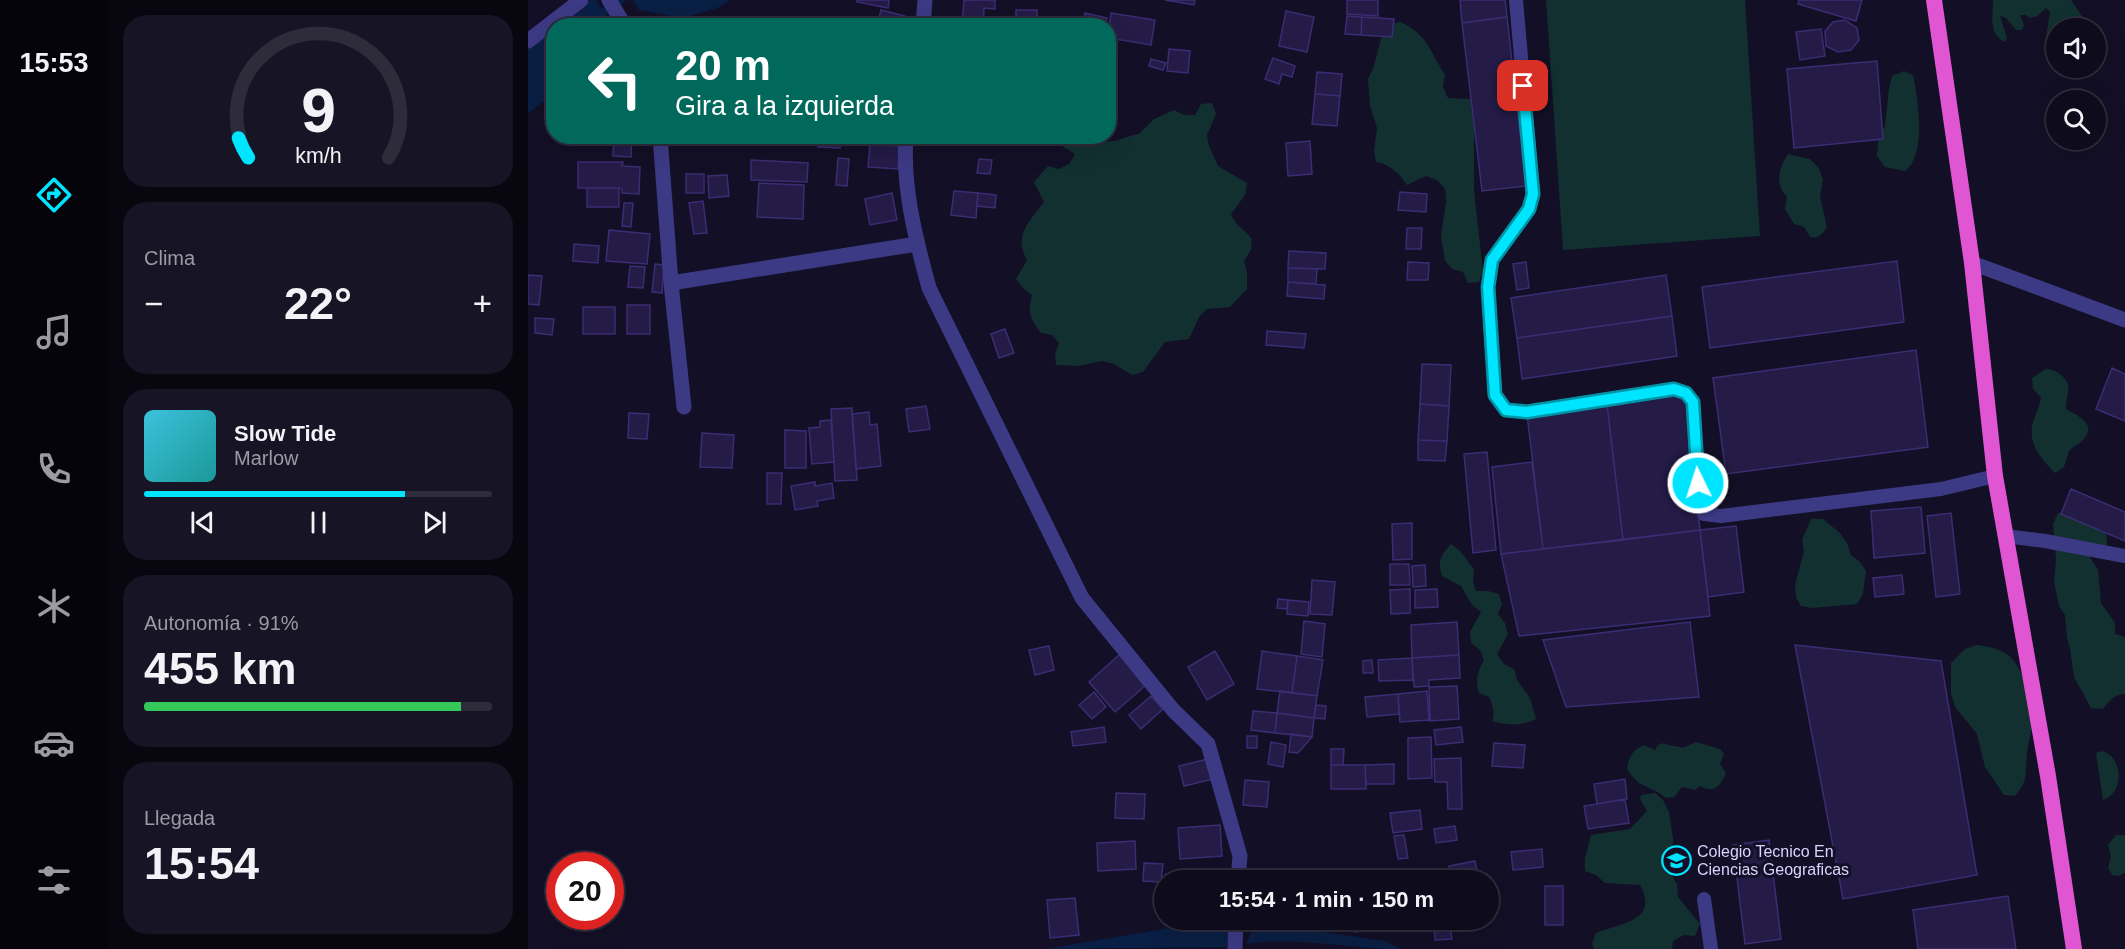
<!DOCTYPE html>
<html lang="es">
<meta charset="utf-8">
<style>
:root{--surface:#0e0b1c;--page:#171425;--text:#f1f3f6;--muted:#9b9ba3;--line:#2e2b3b;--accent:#00e5ff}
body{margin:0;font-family:Arial,sans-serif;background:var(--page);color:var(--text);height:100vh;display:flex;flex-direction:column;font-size:22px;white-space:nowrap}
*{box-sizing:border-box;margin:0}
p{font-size:20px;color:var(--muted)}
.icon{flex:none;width:33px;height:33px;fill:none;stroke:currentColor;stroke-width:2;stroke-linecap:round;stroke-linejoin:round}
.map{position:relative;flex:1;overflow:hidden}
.side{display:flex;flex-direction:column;gap:15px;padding:15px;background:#08060f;width:420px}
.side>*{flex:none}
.banner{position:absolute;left:18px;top:18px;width:570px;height:126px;border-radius:24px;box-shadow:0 6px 24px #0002,0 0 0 2px var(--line);background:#00695c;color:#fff;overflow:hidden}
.fabs{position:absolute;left:1518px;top:18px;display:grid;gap:12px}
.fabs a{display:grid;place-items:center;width:60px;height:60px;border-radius:50%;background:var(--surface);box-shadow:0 6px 24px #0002,0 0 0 2px var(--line);font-size:30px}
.speed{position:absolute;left:18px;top:852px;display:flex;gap:12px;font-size:30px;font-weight:700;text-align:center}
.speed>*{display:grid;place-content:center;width:78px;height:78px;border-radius:50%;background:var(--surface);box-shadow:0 6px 24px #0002,0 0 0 2px var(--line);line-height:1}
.speed .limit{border:9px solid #d22;background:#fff;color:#111}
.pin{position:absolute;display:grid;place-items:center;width:51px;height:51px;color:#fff;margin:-26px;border-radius:12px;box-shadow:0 3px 9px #0006}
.me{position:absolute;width:66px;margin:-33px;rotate:356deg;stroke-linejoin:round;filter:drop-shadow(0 0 4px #0008)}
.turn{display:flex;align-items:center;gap:21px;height:126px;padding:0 30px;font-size:27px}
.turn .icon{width:78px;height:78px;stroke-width:2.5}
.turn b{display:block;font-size:42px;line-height:51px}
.big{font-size:45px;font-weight:800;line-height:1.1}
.side .widget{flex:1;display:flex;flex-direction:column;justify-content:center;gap:9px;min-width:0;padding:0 21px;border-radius:24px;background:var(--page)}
.side .dial{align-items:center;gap:0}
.dial svg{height:156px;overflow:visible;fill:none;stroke:var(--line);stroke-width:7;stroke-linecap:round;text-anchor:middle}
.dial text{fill:var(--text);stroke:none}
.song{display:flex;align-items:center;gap:18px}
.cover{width:72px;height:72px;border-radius:9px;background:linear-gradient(135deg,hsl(190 70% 55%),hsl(180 70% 35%))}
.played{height:6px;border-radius:3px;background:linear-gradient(90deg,var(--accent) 75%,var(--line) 75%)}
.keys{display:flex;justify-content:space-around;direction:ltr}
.heat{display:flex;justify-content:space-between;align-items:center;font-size:33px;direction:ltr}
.charge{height:9px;border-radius:4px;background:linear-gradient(90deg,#34c759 91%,var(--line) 0)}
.trip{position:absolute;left:626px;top:870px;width:345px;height:60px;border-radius:30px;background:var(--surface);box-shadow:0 6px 24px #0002,0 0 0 2px var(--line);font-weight:800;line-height:60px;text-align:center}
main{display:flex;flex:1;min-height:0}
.dock{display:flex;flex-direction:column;width:108px;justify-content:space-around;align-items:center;background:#06040b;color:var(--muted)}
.dock .icon{width:42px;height:42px}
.dock .current{color:var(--accent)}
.dock b{font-size:27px;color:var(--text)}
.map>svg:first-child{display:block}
</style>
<main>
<nav class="dock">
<b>15:53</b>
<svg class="icon current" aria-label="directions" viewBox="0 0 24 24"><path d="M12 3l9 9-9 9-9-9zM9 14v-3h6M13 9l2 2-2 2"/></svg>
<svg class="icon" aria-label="music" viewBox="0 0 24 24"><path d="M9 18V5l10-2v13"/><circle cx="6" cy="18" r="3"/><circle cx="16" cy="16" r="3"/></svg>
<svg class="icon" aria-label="phone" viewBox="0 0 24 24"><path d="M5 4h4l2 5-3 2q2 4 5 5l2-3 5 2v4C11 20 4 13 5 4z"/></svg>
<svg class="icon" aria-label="climate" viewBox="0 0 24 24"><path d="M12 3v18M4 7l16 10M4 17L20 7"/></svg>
<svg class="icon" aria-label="car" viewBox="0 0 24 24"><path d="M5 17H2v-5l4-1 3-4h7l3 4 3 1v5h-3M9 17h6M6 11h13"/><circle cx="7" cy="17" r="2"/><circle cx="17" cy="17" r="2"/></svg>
<svg class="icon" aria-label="filters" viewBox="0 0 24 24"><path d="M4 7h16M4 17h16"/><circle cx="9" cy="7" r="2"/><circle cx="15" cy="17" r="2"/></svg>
</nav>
<section class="side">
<div class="widget dial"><svg viewBox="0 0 100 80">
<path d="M14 69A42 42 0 1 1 86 69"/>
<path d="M14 69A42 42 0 0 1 9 59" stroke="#00e5ff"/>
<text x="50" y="56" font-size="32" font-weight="700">9</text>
<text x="50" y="72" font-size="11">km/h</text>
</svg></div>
<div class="widget"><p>Clima</p>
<div class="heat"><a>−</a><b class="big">22°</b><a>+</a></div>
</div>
<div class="widget">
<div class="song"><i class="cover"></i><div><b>Slow Tide</b><p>Marlow</p></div></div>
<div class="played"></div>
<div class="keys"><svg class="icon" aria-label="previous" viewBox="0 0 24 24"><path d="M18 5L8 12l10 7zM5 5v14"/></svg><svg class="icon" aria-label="pause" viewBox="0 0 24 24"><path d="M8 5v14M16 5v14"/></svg><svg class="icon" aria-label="next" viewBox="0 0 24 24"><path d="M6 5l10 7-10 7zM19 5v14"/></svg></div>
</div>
<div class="widget"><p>Autonomía · 91%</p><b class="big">455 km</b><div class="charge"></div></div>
<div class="widget"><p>Llegada</p><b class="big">15:54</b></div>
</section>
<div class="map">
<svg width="1597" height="949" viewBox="0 0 1597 949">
<rect width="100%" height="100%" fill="#130f26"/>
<!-- green -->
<path fill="#12302f" d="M1018,0h199l15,236 -197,14z
M1465,0h78l19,28h-21l1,-2 -5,-4 -5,3 -1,3h-3l-1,13h-6l-3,-4 4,-25 -4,-4 -9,8 -6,2 -6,-3h-5l4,10 -2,5h-6l-10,-12 -6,-2 7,22 -2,4c-17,-7 -12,-27 -12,-42z
M872,22c28,12 30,30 45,53l-2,12 5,11 22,1 4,24v68l9,80 -4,11 -11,1 -5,-11 -11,-3 -7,-8 -4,-25 5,-35 -1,-12 -8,-9 -11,-4 -19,9c-8,-12 -16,-20 -31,-23l-2,-11 3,-23 -7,-23 -2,-26 5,-10 9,-34 7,-10z
M1376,71l9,4c5,24 14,80 -8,96l-20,-4 -8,-11 2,-22 6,-8 4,-38 3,-12z
M684,103l4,11 -9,21 2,11 9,20 29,17 -2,12 -14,19c4,11 13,15 21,25l-1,11 -7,11 3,11v17l-17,18 -23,2 -8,8 -10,22 -24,3 -22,30 -11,3 -18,-11 -12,-3 -24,5 -22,-1 -1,-11 4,-11 -7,-8 -11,-2c-12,-16 -13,-20 -9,-38l-9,-7 -7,-9 11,-19c-14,-24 2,-38 17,-58l-10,-20 14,-16 11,3 10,-5 6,-10 -20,-12 9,-6 21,7c14,-6 15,0 29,-2 9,-2 16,-6 25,-7l15,-15 20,-9 10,5h11l6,-11z
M1260,154l22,5 9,9 4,12 -3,17 7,30c-4,7 -9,12 -17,10l-6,-10 -10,-3 -9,-15 2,-12c-13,-14 -8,-29 1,-43z
M1518,369c9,0 20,7 22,16 2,7 -3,16 -2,24 14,8 33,16 15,33 -4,4 -8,4 -12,9l-5,16 -9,6c-14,-14 -28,-30 -22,-51 3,-9 6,-15 8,-24l-8,-9 -1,-11z
M1542,512c20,8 38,8 37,33l-21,6 12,19 3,33 14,20v11l10,3v57c-11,0 -16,7 -22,15l-12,-1 -17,-31 -4,-28 -3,-11 -2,-23 -6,-9 -5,-24 2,-23 -3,-35 5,-11z
M1283,519h12l17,14 7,10 4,12 9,7 6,9 -3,23 -6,10 -45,4 -11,-2 -5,-9 -1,-12 9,-34 -2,-11z
M923,544l9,7 14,18 -1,12 3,10h12l11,3 3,10 -4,10 7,9 3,11 -11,20 7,10 10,5 3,11 13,18 6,21c-14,7 -29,7 -44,2 4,-7 0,-17 -3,-24l-10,-4c-4,-13 -2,-21 5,-33l-4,-10 -9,-7 -1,-11 11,-20 -9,-7 -11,-19 -19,-10c-5,-15 -1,-21 9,-32z
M1448,645c35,3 44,17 51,49 1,8 4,15 5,23 1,12 -4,25 -5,36 -2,20 2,27 -12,43l-11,-1 -19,-28 -8,-33 -22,-27 -4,-13v-31l14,-14z
M1168,742l24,7 4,5 -4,10 6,9c-6,13 -11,21 -26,13l-5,4 -13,-3 -8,10 -8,1c-15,-13 -26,-8 -39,-29 2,-13 5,-18 17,-24l11,5 3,-5 6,-2c6,4 12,2 18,5z
M1574,751c23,7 21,43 1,49l-7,-47z
M1127,793l8,7 6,12 4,27 -2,35 6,10 1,13 22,27 -5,12 -11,-1 -11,6 -1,8h-78l-2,-5 4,-11c23,-10 64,-11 44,-48l-35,-2 -9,-8 -11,-4v-13l6,-23 39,-6 17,-18 -7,-12 1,-4z
M1588,835h9v38l-7,3 -6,-1 -4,-7 3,-12 -3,-11z"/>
<!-- water -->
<path fill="#0a1f44" d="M63,0h5l16,25 -54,1z
M105,0h97l-12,8 -36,10 -43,-8z
M25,29v59l-6,11 -19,14v-65z
M687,920h18l-6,27 -181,2z
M728,922l129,19 16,8c-52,0 -103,-13 -155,-5z"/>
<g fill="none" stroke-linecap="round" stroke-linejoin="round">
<!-- stream -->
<path stroke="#0a1f44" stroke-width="8" d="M55,26l38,-26
M706,924l32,4"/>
</g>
<!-- building -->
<path fill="#241b47" stroke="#3b2d73" stroke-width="1.5" d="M329,0h32l-1,8 -31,-6z
M436,0h31v9l-11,-1 -1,18h-21z
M637,0h30l-1,5z
M819,0h31v16l-31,-2z
M932,0h45l2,17 -45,6z
M1271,0h63l-6,21 -58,-17z
M353,10l24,6 -2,10h-26z
M488,10h21v16h-21z
M758,11l28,6 -7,35 -28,-6z
M557,13l22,5 -2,8h-23z
M583,13l44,7 -4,25 -43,-7z
M819,16l15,1 -1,18 -16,-1z
M834,17l32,2 -2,18 -31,-2z
M979,17l19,169 -44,5 -20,-168z
M533,20v6h-17v-4z
M1317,20l12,8 2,12 -8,10 -13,2 -12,-6 -1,-15 8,-9z
M1293,29l4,27 -25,4 -4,-28z
M641,49l21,2 -2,22 -21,-2z
M745,58l22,8 -3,11 -10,-3 -3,10 -14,-5z
M623,59l15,4 -3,7 -14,-4z
M1349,61l6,78 -89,9 -7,-79z
M789,72l25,2 -2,22 -25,-2z
M787,94l25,2 -3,30 -25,-2z
M86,136h18l-1,21 -18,-1z
M291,136h22l-1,12 -22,-1z
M782,141l2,33 -24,2 -2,-33z
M342,144l30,2 -2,23 -30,-2z
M310,158l11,1 -2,27 -11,-1z
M451,159l13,1 -2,14 -13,-1z
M223,160l57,3 -1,19 -56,-2z
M50,162h45l-1,4 18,1 -1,27 -17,-1v-4l-3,-1h-41z
M158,174h18v19h-18z
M199,175l2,21 -20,2 -1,-22z
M231,183l45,2 -1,34 -46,-2z
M59,188h32v19h-32z
M426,191l24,2 -2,25 -25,-3z
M872,192l27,2 -1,18 -28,-2z
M364,193l5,27 -27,5 -5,-26z
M450,193l18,2 -1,13 -18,-2z
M175,201l4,32 -13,1 -5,-31z
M96,203h9l-2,24 -9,-1z
M879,228h15l-1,21h-15z
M81,230l41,4 -3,30 -41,-3z
M46,244l25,2 -1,17 -25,-2z
M761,251l37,2 -1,16 -37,-1z
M1369,261l7,61 -194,26 -8,-61z
M880,262l21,1 -1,17h-21z
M998,262l3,26 -12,2 -4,-26z
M127,264l9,1 -2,28 -10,-1z
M102,266l15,1 -2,21 -15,-1z
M760,268l29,1 -1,15 -28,-2z
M0,275l14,1 -3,29 -11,-1z
M1138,275l6,41 -155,22 -6,-40z
M760,282l37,3 -1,14 -37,-3z
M99,305h23v29h-23z
M55,307h32v27h-32z
M1144,316l5,40 -155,23 -5,-41z
M7,318l19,1 -2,16 -17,-2z
M477,329l9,24 -15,5 -8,-24z
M739,331l39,3 -2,14 -38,-3z
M1388,350l12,97 -202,27 -13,-96z
M894,364l29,1 -2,41 -29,-2z
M1584,368l13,6v47l-29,-12z
M1157,394l15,136 -77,10 -16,-136z
M892,404l29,2 -2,35 -29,-1z
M1079,404l16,136 -80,9 -16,-135z
M398,406l4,23 -21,3 -3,-23z
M324,408l5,72 -22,1 -4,-72z
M341,412l1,13 7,-1 4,42 -25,3 -4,-55z
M101,413l20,1 -2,25 -19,-1z
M303,420l3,42 -22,2 -3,-36 11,-1v-6z
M257,430l21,1v37h-21z
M174,433l32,2 -2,33 -32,-1z
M890,440l29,1 -2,20 -27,-1z
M959,452l9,98 -23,3 -9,-99z
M1004,462l11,87 -42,5 -9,-87z
M239,473h15l-1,31h-14z
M287,482v4l17,-3 2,15 -17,3 1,5 -23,4 -4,-24z
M1543,489l54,23v29l-64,-27z
M1393,507l4,46 -51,5 -3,-47z
M1423,513l9,81 -24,3 -9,-81z
M884,523v36l-19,1 -1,-36z
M1208,526l8,66 -36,5 -8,-67z
M1172,530l10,86 -191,20 -18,-82z
M862,564h19l1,21h-20z
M897,565l1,21 -13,1 -1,-21z
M1374,575l2,19 -29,3 -2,-19z
M784,580l23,2 -3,33 -22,-1z
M882,589v24l-19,1 -1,-24z
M909,589l1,18 -23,1v-18z
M750,599l10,1 -1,9 -10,-1z
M760,600l21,2 -1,14 -21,-2z
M776,621l21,3 -3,33 -21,-3z
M929,622l2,33 -47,3 -1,-33z
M1162,622l9,75 -133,10 -23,-67z
M1267,645l146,16 36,214 -134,24z
M521,646l5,24 -19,5 -6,-25z
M687,651l19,33 -27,16 -19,-33z
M734,651l35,5 -5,37 -35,-4z
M592,654l26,31 -31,27 -26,-30z
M931,655l1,23 -31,2v6l-15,1 -2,-29z
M769,656l26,4 -6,36 -25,-3z
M884,658l1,22 -34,1 -1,-21z
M844,660l1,13h-10v-12z
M929,686l2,33 -29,2 -1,-34z
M752,691l37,5 -3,22 -37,-5z
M899,691l2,29 -29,2 -2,-28z
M566,692l12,15 -14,12 -13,-14z
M870,694l1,20 -32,3 -2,-20z
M623,696l12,13 -22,20 -12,-14z
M788,705l10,1 -1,13 -11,-1z
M725,711l24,2 -2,20 -24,-3z
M749,713l37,5 -2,19 -37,-4z
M576,727l2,15 -33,4 -2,-14z
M933,727l2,15 -27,3 -2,-15z
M763,734l21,3 -14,16 -9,-1z
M719,736h10v12h-10z
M903,737l1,41 -24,1v-41z
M743,742l15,3 -3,22 -15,-3z
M966,743l31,2 -2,23 -31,-2z
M803,749h13l-1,16h-12z
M933,758l1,51h-14l-1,-27h-12l-1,-23z
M680,759l5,20 -29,7 -5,-20z
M866,764v20h-28l-1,-19z
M803,765h34l1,24h-35z
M1097,779l2,20 -30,5 -3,-20z
M717,780l24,2 -2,25 -24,-2z
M588,793l29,1 -1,25 -29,-1z
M1097,799l4,24 -41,6 -4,-23z
M892,810l2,19 -29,4 -3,-20z
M692,825l2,31 -42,3 -2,-31z
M927,826l2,14 -21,3 -2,-14z
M876,835l4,23 -10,1 -4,-23z
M1241,840l12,99 -36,5 -12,-99z
M607,841l1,28 -38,2 -1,-28z
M1014,849l1,18 -30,3 -2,-18z
M947,861l2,10 -26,5 -2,-10z
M616,863l19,1 -2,18 -18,-1z
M638,874l20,1 -1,5h-19z
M959,874v6h-14v-5z
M1017,886h18v39h-18z
M1480,896l8,53h-98l-5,-39z
M547,898l4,37 -29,3 -3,-38z
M840,920l1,10 -15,2 -1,-11z
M922,924l2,15 -17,1 -1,-14z"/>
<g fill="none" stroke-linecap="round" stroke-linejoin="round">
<!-- service -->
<path stroke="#3d3a85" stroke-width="14" d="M988,0l17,194 -4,15 -37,51 -4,27 7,108 11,15 21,2 147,-23 12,4 7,9 7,101 4,11 17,2 220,-27 54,-13
M1477,536l40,5 80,15
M1176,899l7,50"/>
<!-- minor -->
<path stroke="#3d3a85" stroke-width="15" d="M81,0l16,26
M395,26l2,-26
M0,41l53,-41
M132,136l11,147 13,124
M378,136c-4,51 10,104 23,152l153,310 91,112 35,34 32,112 -2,24
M1444,263l153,57
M143,283l246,-39
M707,949l1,-29"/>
<!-- trunk -->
<path stroke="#e055d1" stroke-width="16" d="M1406,0l38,263 23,213 53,300 26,173"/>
</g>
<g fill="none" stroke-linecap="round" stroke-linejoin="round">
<defs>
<path id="route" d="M995,86l10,108 -4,15 -37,51 -4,27 7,108 11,15 21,2 147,-23 12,4 7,9 5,81"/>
</defs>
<!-- route casing -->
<use href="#route" stroke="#0095a6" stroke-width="15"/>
<!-- route -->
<use href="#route" stroke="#00e5ff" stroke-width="10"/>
</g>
<!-- icons -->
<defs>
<symbol id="school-ring" viewBox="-11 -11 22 22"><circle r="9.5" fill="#130f26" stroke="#00e5ff" stroke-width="1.5"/><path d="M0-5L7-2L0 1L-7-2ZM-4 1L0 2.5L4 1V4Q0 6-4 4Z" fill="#00e5ff"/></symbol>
</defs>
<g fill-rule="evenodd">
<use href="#school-ring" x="1132" y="844" width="33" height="33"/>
</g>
<g text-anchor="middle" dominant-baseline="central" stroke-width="6" stroke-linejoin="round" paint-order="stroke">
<!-- poi labels -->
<g font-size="16" fill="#d9d4ff" stroke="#130f26" text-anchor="start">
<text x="1169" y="851">Colegio Tecnico En<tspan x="1169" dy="18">Ciencias Geograficas</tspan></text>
</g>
</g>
</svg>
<div class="fabs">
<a><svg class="icon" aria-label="sound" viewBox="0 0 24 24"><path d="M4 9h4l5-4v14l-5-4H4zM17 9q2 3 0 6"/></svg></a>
<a><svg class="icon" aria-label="search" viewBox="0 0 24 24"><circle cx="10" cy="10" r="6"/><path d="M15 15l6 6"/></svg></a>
</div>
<div class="speed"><div class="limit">20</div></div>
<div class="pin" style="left:995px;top:86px;background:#d93025"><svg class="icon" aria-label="arrive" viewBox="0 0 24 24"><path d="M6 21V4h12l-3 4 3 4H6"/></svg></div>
<svg class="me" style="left:1170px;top:483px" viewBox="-20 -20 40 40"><circle r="17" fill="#00e5ff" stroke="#fff" stroke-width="3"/><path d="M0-11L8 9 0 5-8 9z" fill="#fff"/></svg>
<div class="trip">15:54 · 1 min · 150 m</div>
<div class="banner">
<div class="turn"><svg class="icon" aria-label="left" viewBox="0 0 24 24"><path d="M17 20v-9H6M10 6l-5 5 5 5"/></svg><div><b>20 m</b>Gira a la izquierda</div></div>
</div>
</div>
</main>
